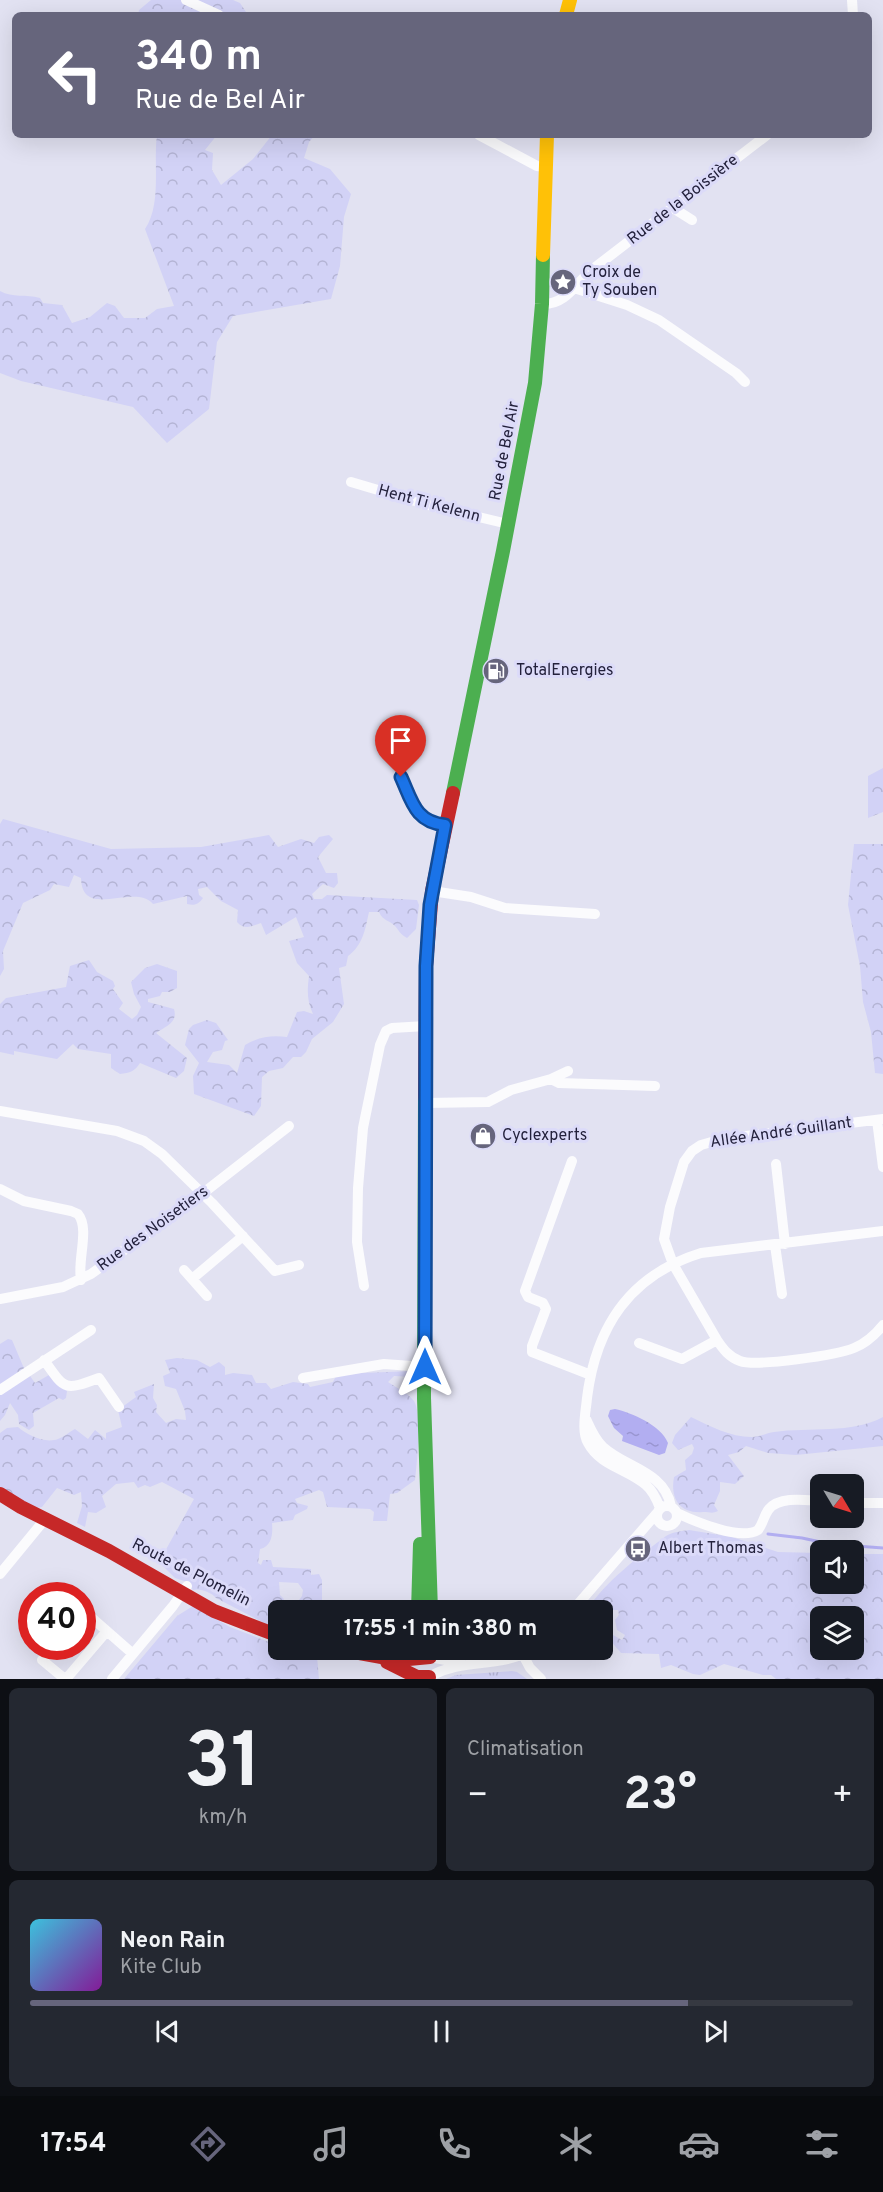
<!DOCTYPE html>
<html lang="fr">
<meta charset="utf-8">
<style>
:root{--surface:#171b24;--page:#242831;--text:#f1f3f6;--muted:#9ea1a6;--line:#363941;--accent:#66657c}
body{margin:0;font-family:Overpass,sans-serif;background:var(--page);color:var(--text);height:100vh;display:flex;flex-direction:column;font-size:22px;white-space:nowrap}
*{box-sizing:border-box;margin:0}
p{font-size:20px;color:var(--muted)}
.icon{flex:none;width:33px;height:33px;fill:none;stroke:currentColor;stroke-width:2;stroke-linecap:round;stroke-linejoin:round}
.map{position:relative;height:1679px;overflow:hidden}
.panel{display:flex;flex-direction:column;gap:9px;padding:9px;background:#0d0f14;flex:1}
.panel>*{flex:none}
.guide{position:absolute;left:12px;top:12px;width:860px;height:126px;border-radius:9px;box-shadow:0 6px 24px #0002;background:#66657c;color:#fff;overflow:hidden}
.needle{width:39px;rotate:128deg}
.tools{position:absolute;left:810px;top:1474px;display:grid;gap:12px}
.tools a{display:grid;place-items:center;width:54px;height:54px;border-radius:9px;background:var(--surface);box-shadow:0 6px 24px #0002;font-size:30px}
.speed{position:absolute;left:18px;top:1582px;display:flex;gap:12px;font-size:30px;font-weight:700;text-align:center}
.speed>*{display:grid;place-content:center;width:78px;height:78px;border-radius:50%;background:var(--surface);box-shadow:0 6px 24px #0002;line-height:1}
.speed .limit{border:9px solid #d22;background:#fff;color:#111}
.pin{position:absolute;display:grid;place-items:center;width:51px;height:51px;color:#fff;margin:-62px -26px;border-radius:50% 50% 50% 0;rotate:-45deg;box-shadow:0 0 6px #0007}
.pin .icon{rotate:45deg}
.me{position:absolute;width:66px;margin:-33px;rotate:0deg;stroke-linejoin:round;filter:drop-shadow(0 0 4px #0008)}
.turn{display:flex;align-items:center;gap:21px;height:126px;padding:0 24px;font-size:27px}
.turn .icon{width:78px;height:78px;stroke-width:2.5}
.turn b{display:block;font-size:42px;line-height:51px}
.big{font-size:45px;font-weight:700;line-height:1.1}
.panel .card{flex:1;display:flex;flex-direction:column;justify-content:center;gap:9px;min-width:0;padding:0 21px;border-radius:9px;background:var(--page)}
.panel .dial{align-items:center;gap:0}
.dial b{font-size:78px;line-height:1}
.song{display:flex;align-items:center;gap:18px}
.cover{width:72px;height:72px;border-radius:9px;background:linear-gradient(135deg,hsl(190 70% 55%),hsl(290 70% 35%))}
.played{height:6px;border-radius:3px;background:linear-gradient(90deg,var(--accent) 80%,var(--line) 80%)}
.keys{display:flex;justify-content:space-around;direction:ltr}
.heat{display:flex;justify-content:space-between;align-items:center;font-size:33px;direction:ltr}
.panel .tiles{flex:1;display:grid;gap:9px;grid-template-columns:1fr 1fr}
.card:last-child{grid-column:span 2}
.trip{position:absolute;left:268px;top:1600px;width:345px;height:60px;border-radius:9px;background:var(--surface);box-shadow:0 6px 24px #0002;font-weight:700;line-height:60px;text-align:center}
.tab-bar{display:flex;height:96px;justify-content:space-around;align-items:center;background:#090b0e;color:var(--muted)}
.tab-bar .icon{width:42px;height:42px}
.tab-bar .on{color:var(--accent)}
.tab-bar b{font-size:27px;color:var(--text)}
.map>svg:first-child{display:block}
</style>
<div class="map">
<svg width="883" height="1679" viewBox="0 0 883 1679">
<defs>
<pattern id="grass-tufts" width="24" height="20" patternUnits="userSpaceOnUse" patternTransform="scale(1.5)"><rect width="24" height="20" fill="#d2d2f6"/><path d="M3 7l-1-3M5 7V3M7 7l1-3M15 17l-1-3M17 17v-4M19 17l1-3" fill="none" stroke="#b4b4d4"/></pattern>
<pattern id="forest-crowns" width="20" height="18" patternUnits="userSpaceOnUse" patternTransform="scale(1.5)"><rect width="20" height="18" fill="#d2d2f6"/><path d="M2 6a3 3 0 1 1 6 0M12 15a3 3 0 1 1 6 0" fill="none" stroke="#b4b4d4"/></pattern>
<pattern id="water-ripples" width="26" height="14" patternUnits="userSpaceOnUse" patternTransform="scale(1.5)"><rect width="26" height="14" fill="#b2aef1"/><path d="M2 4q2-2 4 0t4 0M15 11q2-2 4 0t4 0" fill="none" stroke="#9995d0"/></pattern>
</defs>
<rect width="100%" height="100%" fill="#e2e2f2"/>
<!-- grass -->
<path fill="url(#grass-tufts)" d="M512,1671l5,1 10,7h-81l10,-4z"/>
<!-- forest -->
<path fill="url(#forest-crowns)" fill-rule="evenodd" d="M151,0h82l7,3 8,12h-57l-3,-2 -9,2 -4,-2 -3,2h-34l1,-5z
M157,135h60l-12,15 8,3 -1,17 9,15 32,-26 19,-24h43l-6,7 -5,16 26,11 21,25 -7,23 -4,49 -9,33 -98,17 -16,26 -8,67 -42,34 -34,-36 -112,-26 -21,-8v-82c13,7 26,3 40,7l3,5 19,2 10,18 18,-6 17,-14 8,3 9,12h21l12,-9 17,-3 -29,-77c17,-25 8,-65 12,-94z
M883,768v44l-15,6v-42z
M3,819l108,30 90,-2 68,-12 9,12 23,-8 13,4 5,-6 10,-2 4,4 -15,18 8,16h11l1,10 -4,5 -11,-4 -11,10 2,5h8l5,-4 90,5 2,5 -3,24 -9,9c-7,-4 -7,-6 -12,-12 -6,-6 -12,-5 -16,-14h-10c-4,18 -6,33 -21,44l-2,10 -7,2 5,36 -11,18 -21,17 -6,13 -5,5h-8l-10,11 -14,3 -7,6 -1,29 -7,10 -60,-22 -1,-18 6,-13 -14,-18 4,-16 4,-4 14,-5 9,3 12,17 -3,1 -3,9 -9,2 -6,10 22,3 8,8 8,-28c13,-8 26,-10 42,-8l10,-25 7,-1 9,3c-6,-13 -6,-23 -4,-38l-12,-13 -8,-22 15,-4 -8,-20 -30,18 -5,-12c-9,3 -16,8 -24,-1l1,-12 -17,-9 -14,-14 -9,2 1,6 4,3c-4,6 -8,8 -16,6v-8l-34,8c-18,-22 -71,17 -72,-26l-7,-3 -5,12 -15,-3 -4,6 -27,13 -20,48 1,18 -4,7v-152z
M854,844h29v230l-8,-1 -4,-41 -8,-30 -3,-36 -12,-61z
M89,960l8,12 16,9 2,5 -2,3 10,14 -4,6 13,10 5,-4 4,-8 -7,-13 -3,-12 14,-14 12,-4 20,7v17l-7,4h-8l-2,4 -12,3v3l26,7c4,14 -8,17 -18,24l31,25 -3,13 -8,7 -36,-15c-5,8 -10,10 -20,11l-9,-6v-14l-33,-5 -5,-5 -16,15 -43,-8v4l-14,-3v-48l6,-6 60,-11 4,-21z
M8,1339l4,1 11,26 12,17 14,-8 18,16 -1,7 -3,2 -4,-2 -26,15 1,13 -5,4 -10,-6 -1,-9 -8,-12 -5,12 -5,6v-77z
M177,1358l20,2 13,7 9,-5 6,5v8l8,-2 19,2 4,8h10l5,6 22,-7 15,2 2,3 23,-5 4,-8 75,-3 3,3 -1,3 -20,-1 -6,6c9,6 20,11 26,19 8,12 3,64 1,79l-18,13 -7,1 -3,27h-14l1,-9 -4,-3 -43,-2 -4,-15 -4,-2 -24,9 2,4 11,3 -1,3 -12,6 -2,5 -21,3c1,11 0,23 -12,26l-2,14 3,2 2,-5h8l2,7 38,2v6l8,-1 3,6v25l-18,-1 -5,-4 3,-4 1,-6 -5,-7 -19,-1 1,13 4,4 -10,26 -4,1 -54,-28c-5,-6 -16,-10 -23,-8l-6,-8 -12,-4 -16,-16 35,-63 -32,-17 -12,5 -5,-2 -7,3 -4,-6 -18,2 -14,12 4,11 -10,6 -8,-1 -3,15 -8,-4 5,-17 -1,-14 -7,3 -17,-7 -15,19 -6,1 -36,-20v-55l7,-5 11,-1c9,8 27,17 40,12 6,-2 11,-7 17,-10l13,10 7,-9 11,9v-6l16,-6 -4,-17 18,-13 -2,-5 20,-8 -1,14 4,7 -1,7 10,11 10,-4 10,1 -1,-9 -9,-22 -11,-3 -2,-10 7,-3 -5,-13z
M691,1417c19,9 39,20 61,20 7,0 15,-4 22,-5 35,-5 78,2 109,-15v29l-87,9 -28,-2 -22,-7 -7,6 -11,3 16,21 -9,8 -15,-2v9l-6,14 4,6c-6,3 -8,1 -15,1 -23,2 -33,-13 -29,-35l12,-7 -1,-10 7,-6 2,-6 -2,-4 -14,6 -6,-7 3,-8z
M689,1530l43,7 46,15 42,1v31h34v-30h29v125h-107l-5,-4h-8l-39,-11 -24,11 -7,-1 -22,-9 -10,3 -2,-14 -38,-1 -12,-14 4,-4 9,5 3,-5 -8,-5 -2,-10 4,-5 -1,-5h-6v5l-9,3v-7h-17c20,-30 52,-54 80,-75 6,-4 17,-5 23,-6zM820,1617h34v33h-34z
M193,1606l37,21 49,19v4h9l13,6 9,-6 7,6 2,23h-195l53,-63z"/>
<!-- water -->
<path fill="url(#water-ripples)" d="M615,1409c17,4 46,16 53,34l-3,10 -6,2 -37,-14 1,-5 -9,-8 -6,-12 2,-6z"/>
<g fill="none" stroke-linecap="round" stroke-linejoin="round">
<!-- stream -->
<path stroke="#b2aef1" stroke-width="3" d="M768,1534l34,4 28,6 53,4"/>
<!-- street -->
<path stroke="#fbfbfd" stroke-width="10" d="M186,0l33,15
M852,0l1,15
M479,135l58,31 8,1
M673,208l19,12
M574,288l53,17 32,15 77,53 9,9
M542,304c22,1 32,-17 47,-32l178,-137
M351,482l81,24 76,18
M401,777c11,23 15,45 44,48
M432,891l39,6 34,11 90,6
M551,1079l8,4 96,3
M426,1103l62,-1 23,-12 40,-11 17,-8
M0,1111l117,20 27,10 18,13 50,49 63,68 24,-6
M883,1119l-161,20 -21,6 -9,6 -8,11 -14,45 -6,32 9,25 44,76c6,9 12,17 23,21 17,6 97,-6 114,-13 12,-5 21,-13 29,-23
M877,1120l6,47
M572,1161l-47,130 3,6 15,6 3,6 -14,37v6l59,23
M776,1164l9,80
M0,1189l24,12 47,10 7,3c12,15 -1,46 3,66
M775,1245l7,49
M184,1270l23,26
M192,1279l51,-43
M364,1286l-7,-44 1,-54 5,-60 17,-83 6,-14 6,-3 34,-2
M0,1299l63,-12 28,-13 111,-80 87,-68
M639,1343l43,16 35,-19
M44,1360c21,30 20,31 55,18l20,29
M303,1378l81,-14 41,3
M0,1390l91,-60
M586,1419c4,9 9,21 17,28 23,21 61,24 68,59
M854,1503h29
M657 1516a10 10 0 1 1 20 0a10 10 0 1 1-20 0Z
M660,1508c-3,-8 -7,-17 -14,-23 -18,-16 -46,-19 -58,-42 -7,-12 -2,-32 -1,-45 9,-72 43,-123 114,-145l182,-22
M677,1513c17,8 63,28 81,17 5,-6 6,-15 11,-21 11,-13 36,-9 51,-8
M0,1574l46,-56
M84,1611l49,43
M572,1611l85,-98
M523,1655l7,13 11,11
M430,1657l31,6
M42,1660l23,19
M429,1677c32,-19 71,-9 103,-27
M66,1679l41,-48
M112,1679l61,-73 14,-20"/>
<!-- fast -->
<path stroke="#4caf50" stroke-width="14" d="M453,793l50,-242 32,-168 7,-79 1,-49
M425,1097l-1,301 7,213
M418,1611l2,-67"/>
<!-- slow -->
<path stroke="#ffc107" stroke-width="14" d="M566,15l4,-15
M543,255l4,-120"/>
<!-- jam -->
<path stroke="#c62828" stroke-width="14" d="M425,1097l1,-131 6,-75 21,-98
M0,1494l21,13 88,44 105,60 65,25
M343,1650l55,10 32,-3
M387,1662l30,15h12"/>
</g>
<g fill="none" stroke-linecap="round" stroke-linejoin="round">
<defs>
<path id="route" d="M401,777c11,24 14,45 44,48l-15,80 -4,61 -1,401"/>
</defs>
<!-- route casing -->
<use href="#route" stroke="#114b97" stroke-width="15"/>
<!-- route -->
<use href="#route" stroke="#1a73e8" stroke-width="10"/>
</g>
<!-- icons -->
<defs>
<symbol id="sight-disc" viewBox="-11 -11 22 22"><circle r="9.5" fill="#66657c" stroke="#dcdbf9"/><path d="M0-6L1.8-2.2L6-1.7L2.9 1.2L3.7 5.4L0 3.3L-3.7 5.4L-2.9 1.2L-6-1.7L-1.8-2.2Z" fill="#fff"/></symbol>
<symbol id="fuel-disc" viewBox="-11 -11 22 22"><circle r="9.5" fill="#66657c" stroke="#dcdbf9"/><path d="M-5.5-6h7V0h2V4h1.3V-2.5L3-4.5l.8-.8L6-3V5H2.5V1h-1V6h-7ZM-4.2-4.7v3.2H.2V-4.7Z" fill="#fff"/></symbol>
<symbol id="shop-disc" viewBox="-11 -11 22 22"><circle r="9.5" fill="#66657c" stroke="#dcdbf9"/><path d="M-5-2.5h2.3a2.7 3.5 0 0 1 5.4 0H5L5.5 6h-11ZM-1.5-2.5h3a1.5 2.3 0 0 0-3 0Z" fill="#fff"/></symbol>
<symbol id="bus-disc" viewBox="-11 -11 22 22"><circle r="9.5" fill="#66657c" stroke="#dcdbf9"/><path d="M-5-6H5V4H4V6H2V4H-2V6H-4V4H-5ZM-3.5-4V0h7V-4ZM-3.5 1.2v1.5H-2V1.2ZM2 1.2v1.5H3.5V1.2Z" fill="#fff"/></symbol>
</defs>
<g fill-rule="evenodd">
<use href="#sight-disc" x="548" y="267" width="30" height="30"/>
<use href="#fuel-disc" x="481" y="656" width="30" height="30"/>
<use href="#shop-disc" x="468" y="1121" width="30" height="30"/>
<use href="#bus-disc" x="623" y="1534" width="30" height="30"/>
</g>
<g text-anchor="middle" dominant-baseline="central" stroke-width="6" stroke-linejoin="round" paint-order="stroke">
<!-- street labels -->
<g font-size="16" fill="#23213c" stroke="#dcdbf9">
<text transform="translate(683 200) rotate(-38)">Rue de la Boissière</text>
<text transform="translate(505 451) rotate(-79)">Rue de Bel Air</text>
<text transform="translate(429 504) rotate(15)">Hent Ti Kelenn</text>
<text transform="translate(781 1133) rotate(-8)">Allée André Guillant</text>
<text transform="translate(153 1229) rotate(-36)">Rue des Noisetiers</text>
<text transform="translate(191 1573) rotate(27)">Route de Plomelin</text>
</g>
<!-- poi labels -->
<g font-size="16" fill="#23213c" stroke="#dcdbf9" text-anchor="start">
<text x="582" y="273">Croix de<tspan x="582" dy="18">Ty Souben</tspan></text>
<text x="516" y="671">TotalEnergies</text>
<text x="502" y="1136">Cyclexperts</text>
<text x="658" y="1549">Albert Thomas</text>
</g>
</g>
</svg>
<div class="tools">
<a><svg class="needle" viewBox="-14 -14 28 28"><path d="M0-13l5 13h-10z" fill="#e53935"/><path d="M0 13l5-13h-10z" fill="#9ea1a6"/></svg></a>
<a><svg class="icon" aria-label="sound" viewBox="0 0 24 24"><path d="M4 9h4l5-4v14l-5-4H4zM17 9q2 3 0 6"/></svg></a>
<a><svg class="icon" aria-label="layers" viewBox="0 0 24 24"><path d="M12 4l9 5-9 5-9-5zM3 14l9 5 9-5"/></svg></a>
</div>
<div class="speed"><div class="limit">40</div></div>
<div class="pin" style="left:401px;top:777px;background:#d93025"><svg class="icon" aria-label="arrive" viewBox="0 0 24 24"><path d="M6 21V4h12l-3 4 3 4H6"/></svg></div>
<svg class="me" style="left:425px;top:1367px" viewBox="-20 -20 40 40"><path d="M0-17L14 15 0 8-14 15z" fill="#1a73e8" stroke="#fff" stroke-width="4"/></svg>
<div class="trip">17:55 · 1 min · 380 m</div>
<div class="guide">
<div class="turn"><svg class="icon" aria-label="left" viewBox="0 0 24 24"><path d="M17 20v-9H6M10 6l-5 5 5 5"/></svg><div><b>340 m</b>Rue de Bel Air</div></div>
</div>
</div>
<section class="panel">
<div class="tiles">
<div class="card dial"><b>31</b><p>km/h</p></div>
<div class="card"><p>Climatisation</p>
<div class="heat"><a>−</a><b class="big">23°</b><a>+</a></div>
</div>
<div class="card">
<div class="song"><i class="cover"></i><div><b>Neon Rain</b><p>Kite Club</p></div></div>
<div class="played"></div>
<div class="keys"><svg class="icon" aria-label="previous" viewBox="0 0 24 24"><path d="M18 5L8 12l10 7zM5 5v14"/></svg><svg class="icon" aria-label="pause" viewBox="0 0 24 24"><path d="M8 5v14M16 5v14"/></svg><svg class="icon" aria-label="next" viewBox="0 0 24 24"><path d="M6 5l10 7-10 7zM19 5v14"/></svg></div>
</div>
</div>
</section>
<nav class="tab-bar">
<b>17:54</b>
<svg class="icon on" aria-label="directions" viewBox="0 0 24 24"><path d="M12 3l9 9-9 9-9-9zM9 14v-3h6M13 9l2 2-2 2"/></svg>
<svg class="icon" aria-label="music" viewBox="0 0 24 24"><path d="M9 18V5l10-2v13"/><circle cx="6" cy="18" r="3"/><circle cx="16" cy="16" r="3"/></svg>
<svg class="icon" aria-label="phone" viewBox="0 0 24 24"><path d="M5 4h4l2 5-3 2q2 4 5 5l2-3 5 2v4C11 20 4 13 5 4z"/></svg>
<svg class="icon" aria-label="climate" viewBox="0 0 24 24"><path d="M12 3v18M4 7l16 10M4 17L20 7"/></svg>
<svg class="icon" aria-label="car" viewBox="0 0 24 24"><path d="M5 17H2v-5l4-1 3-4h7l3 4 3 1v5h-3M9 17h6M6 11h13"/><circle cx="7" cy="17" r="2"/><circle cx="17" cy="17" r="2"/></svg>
<svg class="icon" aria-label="filters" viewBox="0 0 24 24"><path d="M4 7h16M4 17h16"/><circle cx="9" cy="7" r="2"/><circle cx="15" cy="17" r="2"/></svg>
</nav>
